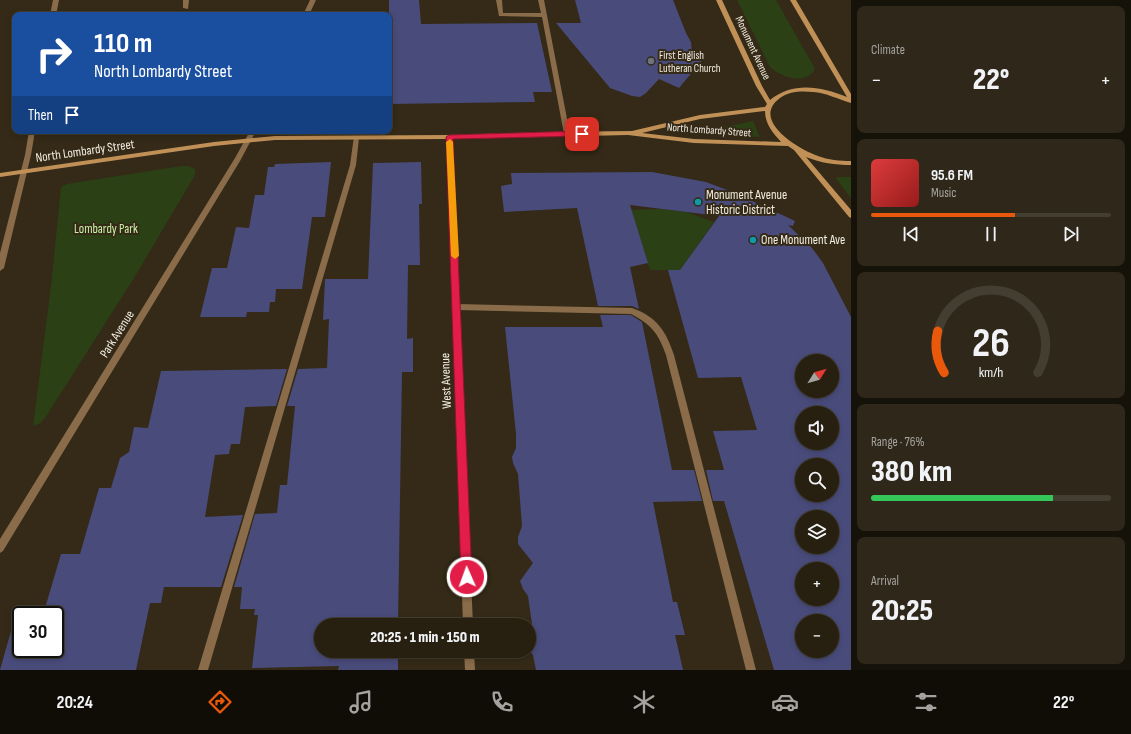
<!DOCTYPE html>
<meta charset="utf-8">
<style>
:root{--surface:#272011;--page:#2f281a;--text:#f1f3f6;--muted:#a4a39f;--line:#433e31;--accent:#ea580c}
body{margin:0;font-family:"Sofia Sans Condensed",sans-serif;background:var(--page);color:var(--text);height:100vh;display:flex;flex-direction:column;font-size:15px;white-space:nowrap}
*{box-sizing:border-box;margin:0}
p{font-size:13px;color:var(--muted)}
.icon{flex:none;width:22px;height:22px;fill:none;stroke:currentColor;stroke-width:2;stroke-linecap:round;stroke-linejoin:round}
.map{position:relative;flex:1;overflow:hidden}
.sheet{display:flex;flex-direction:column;gap:6px;padding:6px;background:#151209;width:280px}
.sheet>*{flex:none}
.banner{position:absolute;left:12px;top:12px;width:380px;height:122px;border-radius:8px;box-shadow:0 2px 6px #0003,0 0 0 1px var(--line);background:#1a4fa0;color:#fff;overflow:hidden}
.needle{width:26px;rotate:53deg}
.controls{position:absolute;left:795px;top:354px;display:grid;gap:8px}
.controls a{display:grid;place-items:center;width:44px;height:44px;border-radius:50%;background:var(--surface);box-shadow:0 2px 6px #0003,0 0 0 1px var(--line);font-size:20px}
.speed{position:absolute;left:12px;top:606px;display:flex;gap:8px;font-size:20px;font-weight:700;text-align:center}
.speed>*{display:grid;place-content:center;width:52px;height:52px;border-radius:50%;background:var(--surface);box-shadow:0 2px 6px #0003,0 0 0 1px var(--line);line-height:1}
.speed .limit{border:2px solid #111;border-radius:6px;background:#fff;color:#111}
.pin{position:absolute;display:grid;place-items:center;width:34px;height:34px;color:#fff;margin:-17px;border-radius:8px;box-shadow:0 2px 6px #0006}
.me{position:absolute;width:44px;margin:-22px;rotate:358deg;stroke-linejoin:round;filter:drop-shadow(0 0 3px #0008)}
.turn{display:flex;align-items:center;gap:14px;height:84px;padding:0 16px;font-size:18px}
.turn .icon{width:52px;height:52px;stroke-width:2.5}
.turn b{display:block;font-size:28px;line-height:34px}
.then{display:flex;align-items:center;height:38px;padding:0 16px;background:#0003;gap:8px;font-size:15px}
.big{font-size:30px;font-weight:800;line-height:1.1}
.sheet .widget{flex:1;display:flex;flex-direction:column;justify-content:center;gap:6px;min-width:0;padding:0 14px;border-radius:8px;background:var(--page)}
.sheet .dial{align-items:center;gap:0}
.dial svg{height:104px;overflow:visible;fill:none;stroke:var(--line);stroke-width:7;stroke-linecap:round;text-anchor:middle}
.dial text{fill:var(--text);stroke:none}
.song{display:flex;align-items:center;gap:12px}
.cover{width:48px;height:48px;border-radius:6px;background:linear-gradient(135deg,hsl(0 70% 55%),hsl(0 70% 35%))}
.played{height:4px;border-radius:2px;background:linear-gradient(90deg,var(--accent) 60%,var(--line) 60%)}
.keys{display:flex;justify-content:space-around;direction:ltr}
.heat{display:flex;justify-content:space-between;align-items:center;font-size:22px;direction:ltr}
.charge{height:6px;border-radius:3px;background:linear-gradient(90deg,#34c759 76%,var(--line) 0)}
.trip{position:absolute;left:314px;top:618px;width:222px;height:40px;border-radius:20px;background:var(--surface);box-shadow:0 2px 6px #0003,0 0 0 1px var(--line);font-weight:800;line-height:40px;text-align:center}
.menu{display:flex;height:64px;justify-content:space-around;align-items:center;background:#100d07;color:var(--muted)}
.menu .icon{width:28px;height:28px}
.menu .selected{color:var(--accent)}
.menu b{font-size:18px;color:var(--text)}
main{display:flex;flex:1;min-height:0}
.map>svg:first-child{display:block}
</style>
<main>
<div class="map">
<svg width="851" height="670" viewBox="0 0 851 670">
<rect width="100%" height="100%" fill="#342a17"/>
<!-- green -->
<path fill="#2b4014" d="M737,0h39l38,67v4c-11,14 -33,6 -44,-4z
M753,121l7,16 -54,-2 -4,-2 3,-2z
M181,166h7l7,3v6l-61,103 -87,137 -6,8 -8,3 18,-140 10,-99 6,-3z
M838,177h13v21l-14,-18 -1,-2z
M661,209l25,3 28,10 -34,48h-30l-19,-60z"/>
<!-- building -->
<path fill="#494b7b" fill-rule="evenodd" d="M389,0h30l2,24 116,-1 15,69h-19l2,10 -146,2z
M575,0h98l13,33 5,9 1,11 12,5 -25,30 -20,-9 -13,14 -6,4 -8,-1 -22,-8 -54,-65h25z
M331,162l-6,55h-13l-10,72h-26l-1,13h-5l-1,10h-22l-1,5h-46l12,-49h15l9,-41 13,1 6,-33h9l4,-28h6l1,-3z
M421,162l1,42h-3l1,61h-12l-1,74 6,-1v34h-11l-4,253h-77v26h77v19h-60l1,-4 -87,2 6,-53h-4l1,-6h-15l2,-22h-8l21,-73 22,-1 3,-28h7l8,-79h-8l11,-37 29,-1 2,-49 -6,1 2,-41h43l5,-116z
M652,172l54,10 29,11 60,28 -2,5 -5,-1 24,23 11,15 28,54v353h-77l-50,-169h-11l-7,-31h18l-11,-39 44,-1 -16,-53 -43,1 -30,-108h12l39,-54 -89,-11 18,58 -18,4 9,42 -7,-3h-34l-21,-98 -73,4 -3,-26 11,-2 -1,-11zM802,361h30v30h-30zM802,413h30v30h-30zM802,465h30v30h-30zM802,517h30v30h-30zM802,569h30v30h-30zM802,621h30v30h-30z
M600,315h31l11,7 30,148h22l8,31 -49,1 20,100h4l8,33h-10l8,35h-147l-3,-15 -4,-5v-22l3,-4 -4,-28 -5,-7 -3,-8 13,-18 -15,-19v-7l4,-11 -4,-52 -5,-11 -1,-6 4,-9v-14l-11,-107h98z
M287,369l-11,37 -31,1 -5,37h-9l-2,10 -14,1 -10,62 38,-2 -22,72h-57l-3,16h-11l-14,67h-136l11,-39h10v18h34v-34h-12l18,-61h19l19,-66h12l9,-30 9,-6 5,-25 14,1 13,-57z"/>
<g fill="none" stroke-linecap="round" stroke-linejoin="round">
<!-- lane -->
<path fill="#8a6c4a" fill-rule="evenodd" d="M183,0h6l-1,9 -5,-1z
M496,0h6l1,13h38l-3,-13h6l26,134 -1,2h-4l-1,-2 -22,-117 -43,-1z
M354,136h2l3,2 -3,27 -148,505h-10l152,-505z
M457,304l175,4c25,9 34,23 42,47l82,315h-10l-80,-315c-8,-22 -14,-30 -35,-41l-174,-4 -3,-1 -1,-2 1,-2z"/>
<!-- street -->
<path fill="#8a6c4a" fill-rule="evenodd" d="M53,0h6l-3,15h-6z
M310,0h6l-7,15h-6z
M29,131h6l-4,24 -27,113 -4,3v-18l25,-98z
M250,131h6l-16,30 -237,390 -3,2v-14l235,-381z
M447,135h4l1,2 21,488h-10z
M464,651h10l1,19h-10z"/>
<!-- secondary -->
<path fill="#c09057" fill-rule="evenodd" d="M716,0h6l40,86 8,14c24,-19 51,-13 77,-3l-57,-97h6l55,94v9c-13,-4 -25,-10 -38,-11 -12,-1 -23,-1 -33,6 -30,22 18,51 38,58 10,4 22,5 33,5v4c-16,0 -30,-2 -45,-8l45,53v8l-2,-1 -55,-67 -6,-4 -94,-3 -66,-8 -179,4 -174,1 -61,6 -214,31v-4l214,-31 61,-6 174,-1 97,-3 86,-1 68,-16 65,-8 2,-3 -11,-18zM765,111c0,13 8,22 16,31l-87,-3 -52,-6 58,-14z"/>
</g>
<!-- route -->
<path fill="#e11d48" stroke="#92132f" d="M582,131l3,3 -3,2 -129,3 19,438 -1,4 -4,2 -4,-2 -2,-4 -15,-440 3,-2z"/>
<!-- slow -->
<path fill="#f59e0b" d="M450,139l3,3 6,114 -4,3 -4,-3 -5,-114z"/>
<!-- markers -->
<circle fill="#6b7280" stroke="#342a17" stroke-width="1.5" cx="651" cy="61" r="4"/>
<g fill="#0f9aa8" stroke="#342a17" stroke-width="1.5">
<circle cx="698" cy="202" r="4"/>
<circle cx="753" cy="240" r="4"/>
</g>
<g text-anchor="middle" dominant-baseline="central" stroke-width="4" stroke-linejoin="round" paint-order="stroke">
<!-- far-street labels -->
<g font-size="11" fill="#f3ede1" stroke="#342a17">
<text transform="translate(753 48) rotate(65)">Monument Avenue</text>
<text transform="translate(709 130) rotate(4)">North Lombardy Street</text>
</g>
<!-- far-poi labels -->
<g font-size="11" fill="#f3ede1" stroke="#342a17" text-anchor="start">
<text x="659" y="55">First English<tspan x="659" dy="13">Lutheran Church</tspan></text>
</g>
<!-- street labels -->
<g font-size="13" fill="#f3ede1" stroke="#342a17">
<text transform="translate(85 151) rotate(-8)">North Lombardy Street</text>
<text transform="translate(117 334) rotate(-58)">Park Avenue</text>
<text transform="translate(446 381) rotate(-92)">West Avenue</text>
</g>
<!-- poi labels -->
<g font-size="13" fill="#f3ede1" stroke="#342a17" text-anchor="start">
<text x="706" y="195">Monument Avenue<tspan x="706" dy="15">Historic District</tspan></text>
<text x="761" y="240">One Monument Ave</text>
</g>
<!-- park labels -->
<g font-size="13" fill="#caf2a6" stroke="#342a17">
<text x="106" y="229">Lombardy Park</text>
</g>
</g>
</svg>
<div class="controls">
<a><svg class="needle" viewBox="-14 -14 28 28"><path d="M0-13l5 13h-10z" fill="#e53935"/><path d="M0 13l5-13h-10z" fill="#a4a39f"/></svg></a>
<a><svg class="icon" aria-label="sound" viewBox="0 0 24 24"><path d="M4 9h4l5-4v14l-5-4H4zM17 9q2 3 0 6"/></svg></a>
<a><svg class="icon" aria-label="search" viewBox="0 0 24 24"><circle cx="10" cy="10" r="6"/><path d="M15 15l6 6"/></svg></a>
<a><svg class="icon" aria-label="layers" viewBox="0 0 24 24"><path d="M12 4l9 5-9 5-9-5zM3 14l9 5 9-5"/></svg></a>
<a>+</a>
<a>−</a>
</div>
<div class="speed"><div class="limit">30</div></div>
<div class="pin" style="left:582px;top:134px;background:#d93025"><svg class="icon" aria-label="arrive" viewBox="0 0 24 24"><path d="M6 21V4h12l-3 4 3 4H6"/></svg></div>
<svg class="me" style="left:467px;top:577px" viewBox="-20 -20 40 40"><circle r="17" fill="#e11d48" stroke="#fff" stroke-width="3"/><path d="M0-11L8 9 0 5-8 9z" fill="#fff"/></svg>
<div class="trip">20:25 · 1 min · 150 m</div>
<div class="banner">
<div class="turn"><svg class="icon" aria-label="right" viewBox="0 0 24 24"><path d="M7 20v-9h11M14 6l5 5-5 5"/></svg><div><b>110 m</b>North Lombardy Street</div></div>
<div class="then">Then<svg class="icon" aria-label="arrive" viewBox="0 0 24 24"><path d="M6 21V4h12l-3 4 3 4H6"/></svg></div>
</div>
</div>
<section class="sheet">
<div class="widget"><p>Climate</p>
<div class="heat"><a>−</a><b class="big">22°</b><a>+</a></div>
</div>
<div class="widget">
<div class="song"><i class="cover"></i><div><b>95.6 FM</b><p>Music</p></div></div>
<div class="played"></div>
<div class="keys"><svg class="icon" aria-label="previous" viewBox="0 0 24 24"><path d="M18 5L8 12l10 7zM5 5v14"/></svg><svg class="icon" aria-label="pause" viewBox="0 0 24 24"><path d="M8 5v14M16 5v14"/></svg><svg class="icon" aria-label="next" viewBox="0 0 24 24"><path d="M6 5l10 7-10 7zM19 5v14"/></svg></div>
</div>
<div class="widget dial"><svg viewBox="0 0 100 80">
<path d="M14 69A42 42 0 1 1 86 69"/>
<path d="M14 69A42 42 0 0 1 9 37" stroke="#ea580c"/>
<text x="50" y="56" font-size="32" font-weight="700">26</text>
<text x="50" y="72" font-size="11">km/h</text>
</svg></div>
<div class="widget"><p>Range · 76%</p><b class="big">380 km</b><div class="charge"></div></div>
<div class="widget"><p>Arrival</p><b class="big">20:25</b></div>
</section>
</main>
<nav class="menu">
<b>20:24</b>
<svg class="icon selected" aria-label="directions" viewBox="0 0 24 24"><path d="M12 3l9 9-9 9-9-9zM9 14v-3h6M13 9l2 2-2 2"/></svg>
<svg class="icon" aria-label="music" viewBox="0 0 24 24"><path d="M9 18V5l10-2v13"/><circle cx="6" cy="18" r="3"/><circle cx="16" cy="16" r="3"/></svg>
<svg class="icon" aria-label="phone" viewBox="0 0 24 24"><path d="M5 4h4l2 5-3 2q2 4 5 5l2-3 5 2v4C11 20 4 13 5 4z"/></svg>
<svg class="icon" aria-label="climate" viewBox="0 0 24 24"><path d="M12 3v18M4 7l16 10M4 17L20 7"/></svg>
<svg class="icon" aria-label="car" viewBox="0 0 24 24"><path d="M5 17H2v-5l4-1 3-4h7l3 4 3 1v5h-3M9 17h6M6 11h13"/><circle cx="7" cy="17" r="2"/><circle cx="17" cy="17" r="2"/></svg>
<svg class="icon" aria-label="filters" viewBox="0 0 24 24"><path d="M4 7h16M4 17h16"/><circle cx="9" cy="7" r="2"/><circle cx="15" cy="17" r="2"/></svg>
<b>22°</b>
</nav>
